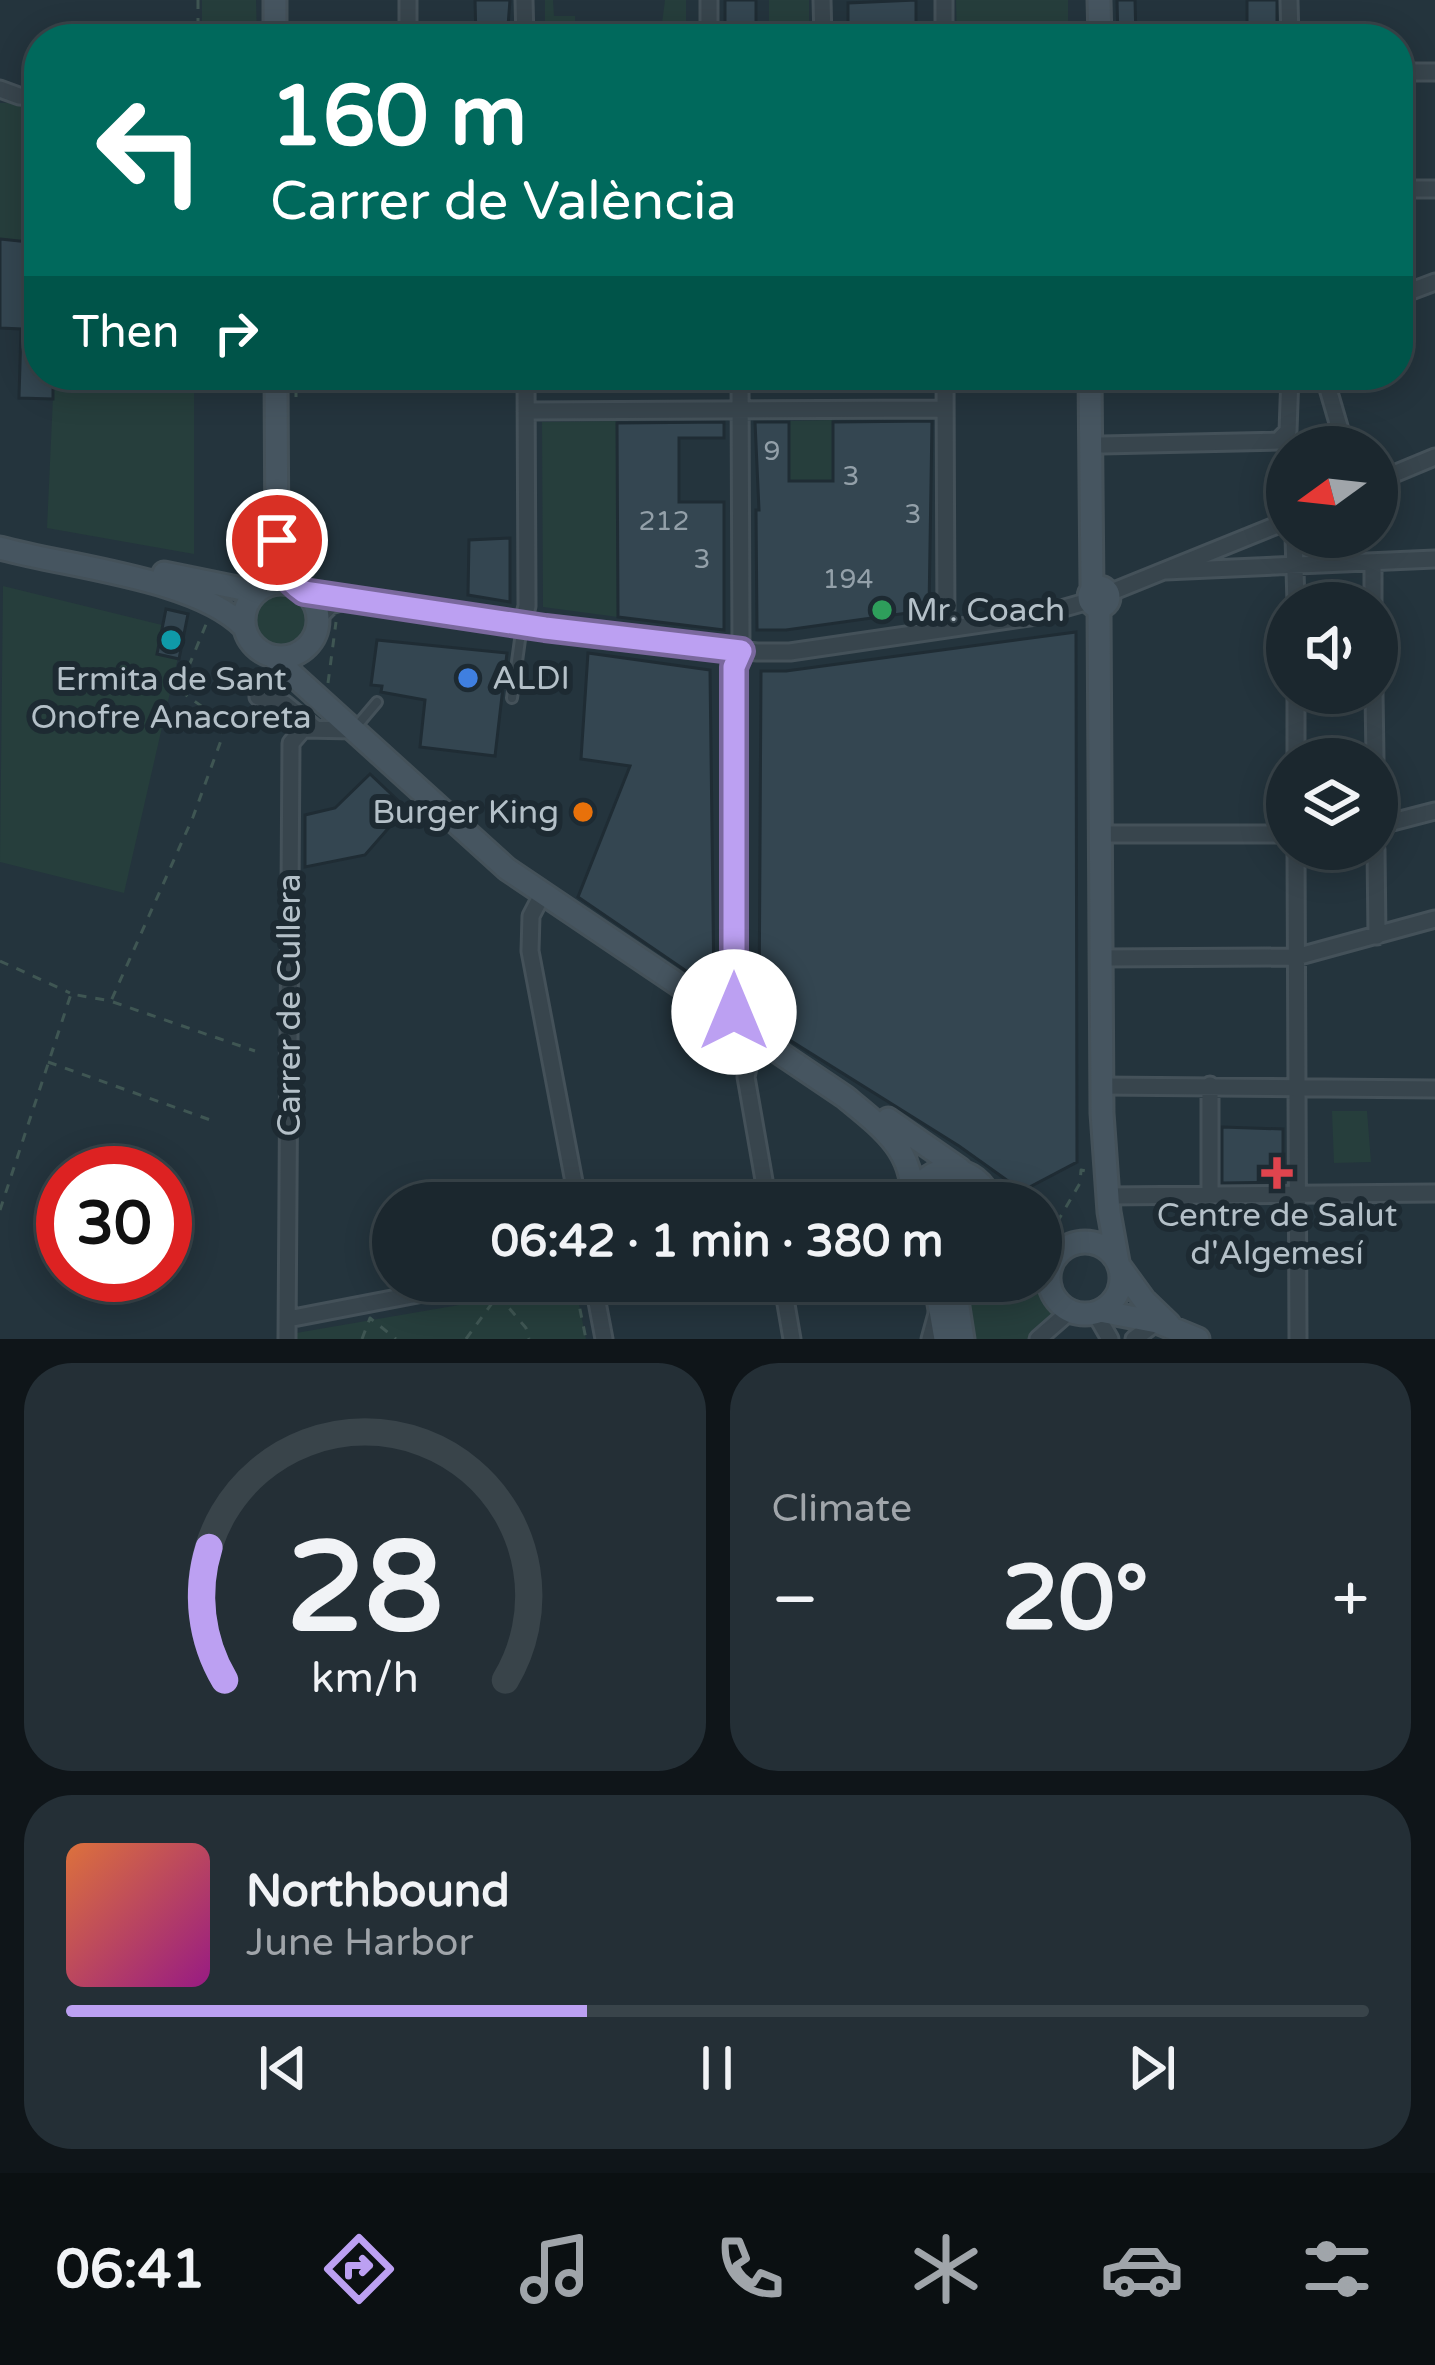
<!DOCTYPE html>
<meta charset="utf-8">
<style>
:root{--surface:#1b272e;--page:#242f36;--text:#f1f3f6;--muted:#a0a5aa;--line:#39444a;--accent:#bca0f2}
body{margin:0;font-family:"Varela Round",sans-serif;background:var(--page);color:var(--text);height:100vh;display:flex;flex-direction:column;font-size:45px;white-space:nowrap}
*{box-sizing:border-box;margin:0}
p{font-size:39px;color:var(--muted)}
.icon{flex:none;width:66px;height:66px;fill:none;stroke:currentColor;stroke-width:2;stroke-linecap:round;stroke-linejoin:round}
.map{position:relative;height:1339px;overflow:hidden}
.sheet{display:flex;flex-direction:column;gap:24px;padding:24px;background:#0f1519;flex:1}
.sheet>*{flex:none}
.hud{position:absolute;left:24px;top:24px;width:1389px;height:366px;border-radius:48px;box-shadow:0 6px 30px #0003,0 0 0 3px var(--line);background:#00695c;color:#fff;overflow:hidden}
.needle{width:78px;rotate:255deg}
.fabs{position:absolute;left:1266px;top:426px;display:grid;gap:24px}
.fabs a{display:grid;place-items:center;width:132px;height:132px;border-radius:50%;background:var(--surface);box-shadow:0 6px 30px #0003,0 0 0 3px var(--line);font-size:60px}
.speed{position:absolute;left:36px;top:1146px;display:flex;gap:24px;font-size:60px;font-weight:700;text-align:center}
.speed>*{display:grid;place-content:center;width:156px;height:156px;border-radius:50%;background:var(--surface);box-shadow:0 6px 30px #0003,0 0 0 3px var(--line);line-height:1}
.speed .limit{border:18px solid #d22;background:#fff;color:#111}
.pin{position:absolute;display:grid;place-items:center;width:102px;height:102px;color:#fff;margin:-51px;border:6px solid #fff;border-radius:50%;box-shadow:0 3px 12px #0007}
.me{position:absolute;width:132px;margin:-66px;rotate:0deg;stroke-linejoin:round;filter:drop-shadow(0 0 9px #0008)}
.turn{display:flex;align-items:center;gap:42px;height:252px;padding:0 48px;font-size:54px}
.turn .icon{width:156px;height:156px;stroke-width:2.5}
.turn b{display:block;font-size:84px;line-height:102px}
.then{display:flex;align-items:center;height:114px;padding:0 48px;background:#0003;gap:24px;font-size:45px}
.big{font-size:90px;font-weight:700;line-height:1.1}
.sheet .tile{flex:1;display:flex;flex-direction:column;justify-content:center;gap:18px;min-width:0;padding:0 42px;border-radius:48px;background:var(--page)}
.sheet .dial{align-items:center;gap:0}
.dial svg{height:312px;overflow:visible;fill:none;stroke:var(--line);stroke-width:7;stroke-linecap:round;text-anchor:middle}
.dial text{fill:var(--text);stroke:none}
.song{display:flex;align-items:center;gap:36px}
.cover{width:144px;height:144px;border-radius:18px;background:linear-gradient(135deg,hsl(20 70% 55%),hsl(310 70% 35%))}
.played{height:12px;border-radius:6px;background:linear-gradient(90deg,var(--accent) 40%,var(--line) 40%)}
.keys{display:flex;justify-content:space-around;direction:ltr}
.heat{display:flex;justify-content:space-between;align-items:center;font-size:66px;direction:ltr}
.sheet .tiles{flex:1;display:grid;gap:24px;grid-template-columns:1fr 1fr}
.tile:last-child{grid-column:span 2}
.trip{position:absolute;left:372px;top:1182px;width:690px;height:120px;border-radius:60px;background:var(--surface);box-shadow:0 6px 30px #0003,0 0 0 3px var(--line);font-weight:700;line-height:120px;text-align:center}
.menu{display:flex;height:192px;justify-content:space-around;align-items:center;background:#0b1012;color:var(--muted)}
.menu .icon{width:84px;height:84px}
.menu .on{color:var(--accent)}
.menu b{font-size:54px;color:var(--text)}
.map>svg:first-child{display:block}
</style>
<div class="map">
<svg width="1435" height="1339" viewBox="0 0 1435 1339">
<rect width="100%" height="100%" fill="#24343d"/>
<!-- green -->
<path fill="#263e3c" d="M202,0h54l1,39h-55z
M545,0h8l1,16h21v5l-9,1 1,4h8v13h-30z
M665,0h21v39h-26z
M769,0h40v39h-40z
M956,0h112v39h-111z
M0,103h39v140l-39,-5z
M54,375h140v179l-147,-26z
M538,375h187v10l-7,7h-172l-7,-4z
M754,375h177v10l-7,6 -163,1 -6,-4z
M833,420v61h-44v-60z
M617,421l1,196 -75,-10 -1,-185z
M3,586l159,39 4,-16 22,5 -64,279 -124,-31z
M253 621a28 28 0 1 1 56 0a28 28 0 1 1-56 0Z
M1332,1111h35l4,51 -37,1z
M962,1281h75l18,33 -23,25h-61z
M575,1285l11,54h-290v-6z"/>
<!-- building -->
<path fill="#344651" stroke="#1f2c34" stroke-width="3" d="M475,0h35l-3,39h-31z
M725,0h31v39h-31z
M916,0v39h-68v-36z
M1117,0h18l1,39h-18z
M1247,0h30v39h-30z
M0,239l39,4v132h14v24l-34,-1 2,-69 -21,-1z
M932,421l-3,189 -143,20h-29l-1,-120h3l-4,-88h34v59h44v-59z
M724,422v16h-45v64h45v128l-106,-13 -1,-194z
M510,538v64l-42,-7 1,-55z
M166,609l22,5 -9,45 -22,-5z
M1076,632l1,530 -55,29 -63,-45 -200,-125 2,-350h25z
M377,640l130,13 -12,103 -75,-9 5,-47 -44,-8 1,-6 -11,-1z
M588,653l122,17 4,320 -136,-93 52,-131 -49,-7z
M370,774l36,34 -41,47 -60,12v-52l30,-7z
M1222,1127l61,2v53l-61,1z"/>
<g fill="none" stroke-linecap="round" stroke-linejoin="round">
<defs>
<path id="lane" d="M512,698l10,-73
M355,728l22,-26"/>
<path id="street" d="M408,0v39
M524,0l1,39
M709,0v39
M822,0l1,39
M944,0v39
M1289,0l1,39
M1398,72h37
M0,89l19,7 20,1
M1398,189h37
M1398,296l37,-14
M945,375l1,253
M1324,375l21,72
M526,411l419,-2
M1102,445l176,-4 10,-10 2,-56
M1377,481l58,-24
M1294,537l2,66
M1373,562v41
M1165,571l270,-12
M304,592l241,36 212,24h33l246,-36 53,-15
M1109,593l178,-72
M317,619l14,-14 13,-4
M522,625l5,-19 -1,-231
M1374,693l1,66
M258,697l27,7 31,25
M1296,759v-66
M1377,826l58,-15
M1101,834h186
M1296,849l2,490
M1376,849l1,87
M543,893l-12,23 -1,35 48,252
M1101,958l195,-1 139,-38
M735,1025l-1,-358 7,-16 -1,-276
M754,1039l-8,38 22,126
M1210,1085v110
M1102,1086l333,3
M1107,1196l328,-3
M593,1281l11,58
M782,1281l10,58
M1095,1313l15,26
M288,1319l197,-38
M287,1339l4,-596 12,-14 52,1
M930,1339l8,-29
M1038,1339l32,-28
M1134,1339l23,-17"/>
<path id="secondary" d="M275,0v39
M1099,0l1,39
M1090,375l2,215
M0,548c68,19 196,30 244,79
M164,573l93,19
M244 620a37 37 0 1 1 74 0a37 37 0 1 1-74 0Z
M1089 597a10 10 0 1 1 20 0a10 10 0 1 1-20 0Z
M265,587l12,-31 -1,-181
M1099,607l3,506 7,99 9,50
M273,657l234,212 338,228c35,29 70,53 67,103
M888,1119l72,50
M911,1201c15,-43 67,-40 81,2
M1049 1278a36 36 0 1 1 72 0a36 36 0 1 1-72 0Z
M1120,1267l24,33 25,24
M935,1281l10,58
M954,1281l9,58
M1100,1311l57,11 41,17"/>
</defs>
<!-- lane casing -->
<use href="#lane" stroke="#445159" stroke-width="14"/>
<!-- street casing -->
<use href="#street" stroke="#445159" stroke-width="21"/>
<!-- secondary casing -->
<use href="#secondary" stroke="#445159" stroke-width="27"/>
<!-- path -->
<path stroke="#3f5653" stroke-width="3" stroke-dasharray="9 9" stroke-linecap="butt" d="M198,0v39
M296,375v22
M296,557l6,11 17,10
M328,683l8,-61
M0,961l70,32
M113,1002l142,49
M48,1062l168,60
M0,1210l71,-216 40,7 82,-184 30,-82 -5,-17 -39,-28 28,-68
M1041,1223l14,3 25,-43 1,-13 5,1
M492,1296l83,-11 11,54
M362,1339l8,-21 26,21
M466,1339l32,-44 28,33 3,11"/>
<!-- lane -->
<use href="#lane" stroke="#38454d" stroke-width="8"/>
<!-- street -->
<use href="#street" stroke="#38454d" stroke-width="15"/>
<!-- secondary -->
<use href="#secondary" stroke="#465560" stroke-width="21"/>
</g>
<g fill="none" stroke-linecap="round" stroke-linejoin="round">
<defs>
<path id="route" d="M277,540c0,25 8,39 27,52l241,36 196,23 -7,16v345"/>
</defs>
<!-- route casing -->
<use href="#route" stroke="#7a689d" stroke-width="30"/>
<!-- route -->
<use href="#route" stroke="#bca0f2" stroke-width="21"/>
</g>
<!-- markers -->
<circle fill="#2e9e5b" stroke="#1d2a32" stroke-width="4.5" cx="882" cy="610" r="12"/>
<circle fill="#0f9aa8" stroke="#1d2a32" stroke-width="4.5" cx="171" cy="640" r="12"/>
<circle fill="#3f7fe0" stroke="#1d2a32" stroke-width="4.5" cx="468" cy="678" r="12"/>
<circle fill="#e8710a" stroke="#1d2a32" stroke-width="4.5" cx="583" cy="812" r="12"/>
<path fill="#e0444e" stroke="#1d2a32" stroke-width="4.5" d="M1271 1155h12v12h12v12h-12v12h-12v-12h-12v-12h12z"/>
<g text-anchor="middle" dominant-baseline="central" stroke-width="12" stroke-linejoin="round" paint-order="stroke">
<!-- number labels -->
<g font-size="27" fill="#93a0a9">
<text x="772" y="451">9</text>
<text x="851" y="476">3</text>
<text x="913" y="514">3</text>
<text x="664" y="521">212</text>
<text x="702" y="559">3</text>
<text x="848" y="579">194</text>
</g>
<!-- poi labels -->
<g font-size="33" fill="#b4c0c8" stroke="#1d2a32" text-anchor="start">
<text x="906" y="610">Mr. Coach</text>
<text x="492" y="678">ALDI</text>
<text x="171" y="679" text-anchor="middle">Ermita de Sant<tspan x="171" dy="38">Onofre Anacoreta</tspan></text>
<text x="559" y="812" text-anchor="end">Burger King</text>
<text x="1277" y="1215" text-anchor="middle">Centre de Salut<tspan x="1277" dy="38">d'Algemesí</tspan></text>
</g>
<!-- street labels -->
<g font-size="33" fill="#b4c0c8" stroke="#1d2a32">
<text transform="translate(289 1005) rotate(-90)">Carrer de Cullera</text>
</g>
</g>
</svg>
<div class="fabs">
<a><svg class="needle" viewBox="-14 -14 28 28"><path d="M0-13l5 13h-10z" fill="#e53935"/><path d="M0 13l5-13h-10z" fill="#a0a5aa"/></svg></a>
<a><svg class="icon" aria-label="sound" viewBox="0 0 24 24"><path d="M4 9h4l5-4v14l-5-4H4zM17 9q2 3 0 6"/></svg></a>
<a><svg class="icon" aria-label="layers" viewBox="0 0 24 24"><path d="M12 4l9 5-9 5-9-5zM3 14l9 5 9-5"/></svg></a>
</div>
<div class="speed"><div class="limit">30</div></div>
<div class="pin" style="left:277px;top:540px;background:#d93025"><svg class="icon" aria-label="arrive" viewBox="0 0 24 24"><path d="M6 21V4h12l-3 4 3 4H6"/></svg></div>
<svg class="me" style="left:734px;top:1012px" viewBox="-20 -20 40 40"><circle r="19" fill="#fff"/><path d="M0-13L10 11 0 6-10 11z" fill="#bca0f2"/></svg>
<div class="trip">06:42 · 1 min · 380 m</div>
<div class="hud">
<div class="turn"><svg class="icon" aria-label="left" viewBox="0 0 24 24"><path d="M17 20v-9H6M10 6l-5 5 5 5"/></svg><div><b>160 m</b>Carrer de València</div></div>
<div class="then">Then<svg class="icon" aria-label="right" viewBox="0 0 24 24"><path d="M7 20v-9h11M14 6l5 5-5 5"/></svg></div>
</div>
</div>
<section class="sheet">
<div class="tiles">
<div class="tile dial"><svg viewBox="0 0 100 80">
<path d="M14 69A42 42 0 1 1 86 69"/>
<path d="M14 69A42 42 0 0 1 10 35" stroke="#bca0f2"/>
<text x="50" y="56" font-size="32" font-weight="700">28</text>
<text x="50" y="72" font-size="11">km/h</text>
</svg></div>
<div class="tile"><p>Climate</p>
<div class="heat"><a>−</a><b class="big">20°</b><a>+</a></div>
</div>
<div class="tile">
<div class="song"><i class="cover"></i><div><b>Northbound</b><p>June Harbor</p></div></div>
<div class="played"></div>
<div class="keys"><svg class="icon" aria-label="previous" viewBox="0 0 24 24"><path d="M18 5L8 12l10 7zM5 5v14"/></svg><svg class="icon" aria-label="pause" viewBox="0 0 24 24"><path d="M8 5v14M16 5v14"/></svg><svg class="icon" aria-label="next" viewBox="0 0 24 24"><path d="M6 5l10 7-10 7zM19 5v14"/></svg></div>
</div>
</div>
</section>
<nav class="menu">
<b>06:41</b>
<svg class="icon on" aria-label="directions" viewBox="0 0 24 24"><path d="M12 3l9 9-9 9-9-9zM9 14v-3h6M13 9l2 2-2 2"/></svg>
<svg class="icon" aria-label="music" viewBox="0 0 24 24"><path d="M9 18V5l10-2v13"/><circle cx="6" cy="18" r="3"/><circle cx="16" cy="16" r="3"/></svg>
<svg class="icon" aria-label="phone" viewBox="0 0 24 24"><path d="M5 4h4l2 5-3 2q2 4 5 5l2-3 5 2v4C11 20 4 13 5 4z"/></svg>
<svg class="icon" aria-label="climate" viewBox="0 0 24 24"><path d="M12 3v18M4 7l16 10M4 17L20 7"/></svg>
<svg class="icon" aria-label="car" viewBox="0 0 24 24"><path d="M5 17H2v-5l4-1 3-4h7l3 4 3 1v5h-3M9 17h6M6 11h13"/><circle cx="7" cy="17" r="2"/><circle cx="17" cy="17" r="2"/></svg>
<svg class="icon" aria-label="filters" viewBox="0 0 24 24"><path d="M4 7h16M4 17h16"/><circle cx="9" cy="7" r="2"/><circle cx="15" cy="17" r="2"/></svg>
</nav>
